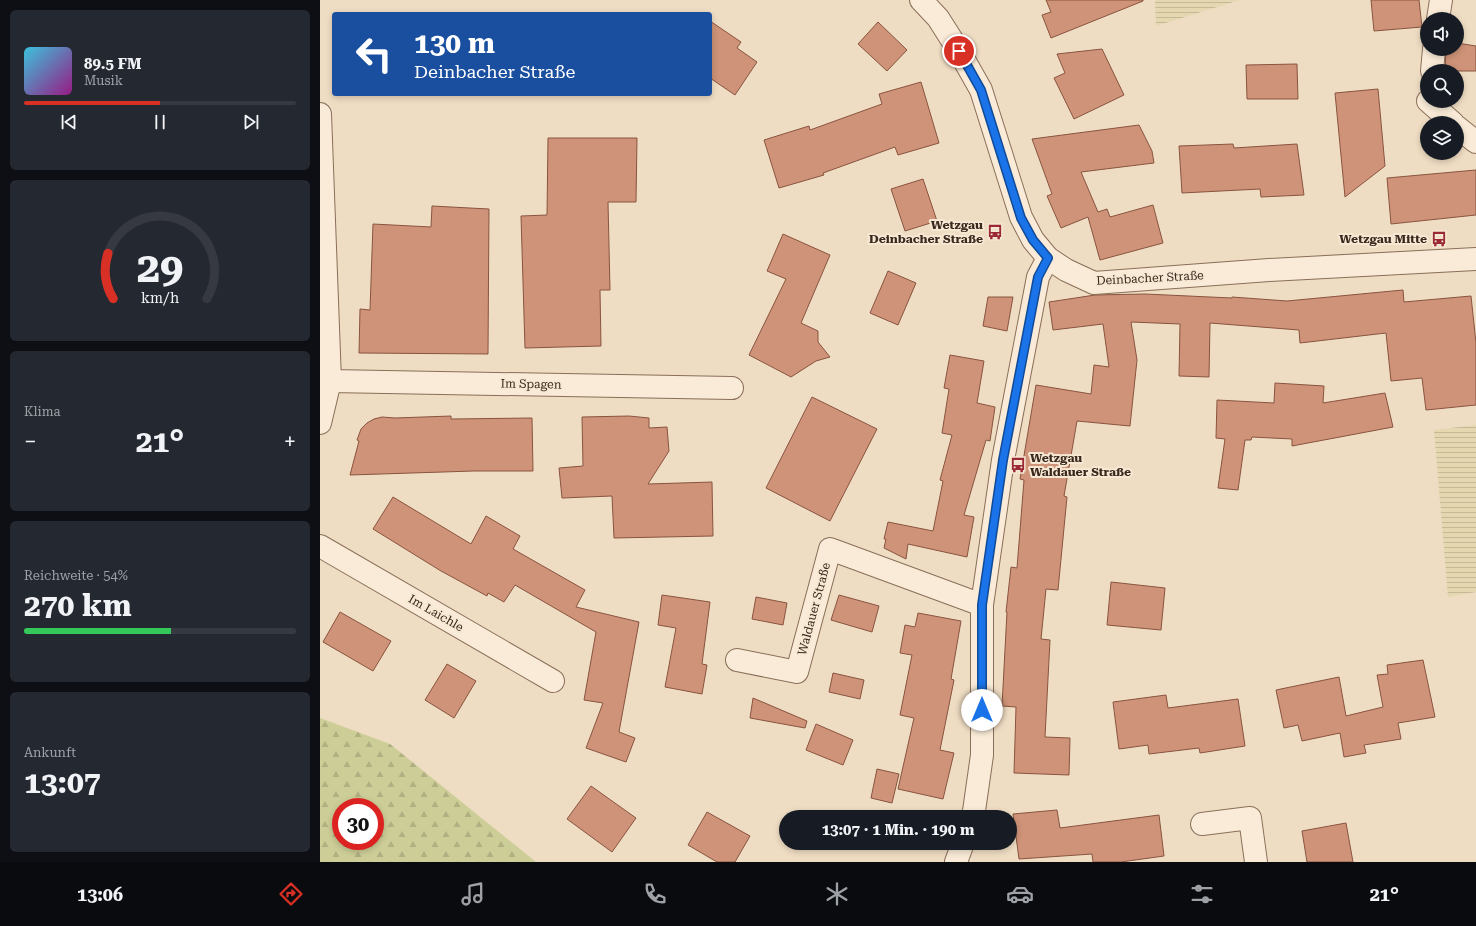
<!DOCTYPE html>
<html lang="de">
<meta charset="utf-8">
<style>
:root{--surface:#171b24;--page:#242831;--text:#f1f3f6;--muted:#9ea1a6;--line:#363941;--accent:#d93025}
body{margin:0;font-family:"Roboto Serif",serif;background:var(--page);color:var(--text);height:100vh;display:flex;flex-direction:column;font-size:15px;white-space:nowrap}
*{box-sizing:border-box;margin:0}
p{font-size:13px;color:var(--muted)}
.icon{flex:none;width:22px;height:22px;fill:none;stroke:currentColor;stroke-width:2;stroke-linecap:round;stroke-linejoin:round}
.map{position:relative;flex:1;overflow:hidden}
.panel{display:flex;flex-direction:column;gap:10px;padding:10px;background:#0d0f14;width:320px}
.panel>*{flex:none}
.hud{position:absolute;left:12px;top:12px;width:380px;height:84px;border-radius:4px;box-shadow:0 2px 6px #0003;background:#1a4fa0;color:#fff;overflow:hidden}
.controls{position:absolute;left:1100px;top:12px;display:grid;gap:8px}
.controls a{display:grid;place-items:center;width:44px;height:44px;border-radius:50%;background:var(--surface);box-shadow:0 2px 6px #0003;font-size:20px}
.speed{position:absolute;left:12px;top:798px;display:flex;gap:8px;font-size:20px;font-weight:700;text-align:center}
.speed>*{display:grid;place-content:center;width:52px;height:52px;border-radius:50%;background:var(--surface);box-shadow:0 2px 6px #0003;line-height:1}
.speed .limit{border:6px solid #d22;background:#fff;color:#111}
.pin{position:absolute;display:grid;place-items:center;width:34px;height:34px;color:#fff;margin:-17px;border:2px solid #fff;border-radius:50%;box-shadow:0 1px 4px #0007}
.me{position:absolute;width:44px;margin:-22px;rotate:0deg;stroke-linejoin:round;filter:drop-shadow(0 0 3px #0008)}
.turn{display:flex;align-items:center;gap:14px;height:84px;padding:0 16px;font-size:18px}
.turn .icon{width:52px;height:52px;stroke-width:2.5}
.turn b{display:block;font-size:28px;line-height:34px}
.big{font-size:30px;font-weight:700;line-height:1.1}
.panel .tile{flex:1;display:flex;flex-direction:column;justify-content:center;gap:6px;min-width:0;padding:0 14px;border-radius:6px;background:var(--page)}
.panel .dial{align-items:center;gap:0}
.dial svg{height:104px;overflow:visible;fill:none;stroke:var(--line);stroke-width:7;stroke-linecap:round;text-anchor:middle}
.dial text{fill:var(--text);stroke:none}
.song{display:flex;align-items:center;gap:12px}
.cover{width:48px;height:48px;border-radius:6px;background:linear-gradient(135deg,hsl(190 70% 55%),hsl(310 70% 35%))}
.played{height:4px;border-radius:2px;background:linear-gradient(90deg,var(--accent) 50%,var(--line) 50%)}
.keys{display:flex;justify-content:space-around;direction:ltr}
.heat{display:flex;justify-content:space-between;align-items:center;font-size:22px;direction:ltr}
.charge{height:6px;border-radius:3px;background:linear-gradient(90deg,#34c759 54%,var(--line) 0)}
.trip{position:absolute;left:459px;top:810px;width:238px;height:40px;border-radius:20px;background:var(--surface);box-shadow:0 2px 6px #0003;font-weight:700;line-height:40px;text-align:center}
.menu{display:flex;height:64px;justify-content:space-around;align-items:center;background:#090b0e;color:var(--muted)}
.menu .icon{width:28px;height:28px}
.menu .selected{color:var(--accent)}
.menu b{font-size:18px;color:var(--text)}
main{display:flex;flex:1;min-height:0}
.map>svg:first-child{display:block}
</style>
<main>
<section class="panel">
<div class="tile">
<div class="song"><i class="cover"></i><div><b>89.5 FM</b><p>Musik</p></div></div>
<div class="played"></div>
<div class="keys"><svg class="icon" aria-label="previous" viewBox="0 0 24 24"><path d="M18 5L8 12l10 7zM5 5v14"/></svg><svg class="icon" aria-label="pause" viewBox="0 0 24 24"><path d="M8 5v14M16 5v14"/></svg><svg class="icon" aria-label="next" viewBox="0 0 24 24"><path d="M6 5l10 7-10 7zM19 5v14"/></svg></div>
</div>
<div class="tile dial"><svg viewBox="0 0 100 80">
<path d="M14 69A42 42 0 1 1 86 69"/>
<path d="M14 69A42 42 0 0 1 10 34" stroke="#d93025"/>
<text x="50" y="56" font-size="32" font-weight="700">29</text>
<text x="50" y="72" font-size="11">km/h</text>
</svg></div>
<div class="tile"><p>Klima</p>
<div class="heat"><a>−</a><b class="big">21°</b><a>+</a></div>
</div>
<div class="tile"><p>Reichweite · 54%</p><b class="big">270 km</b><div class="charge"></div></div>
<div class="tile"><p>Ankunft</p><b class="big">13:07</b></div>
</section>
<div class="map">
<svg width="1156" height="862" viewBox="0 0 1156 862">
<defs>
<pattern id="farmland-rules" width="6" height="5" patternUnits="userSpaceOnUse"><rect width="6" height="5" fill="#e5d7b0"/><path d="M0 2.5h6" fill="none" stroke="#c5b997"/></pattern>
<pattern id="forest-firs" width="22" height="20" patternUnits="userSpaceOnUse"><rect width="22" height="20" fill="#cdcd97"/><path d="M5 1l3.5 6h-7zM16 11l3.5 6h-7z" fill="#b1b082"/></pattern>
</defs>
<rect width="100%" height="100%" fill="#efddc3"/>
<!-- farmland -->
<path fill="url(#farmland-rules)" d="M835,0h85l-84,26z
M1156,425v167l-28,5 -14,-167z"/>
<!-- forest -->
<path fill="url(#forest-firs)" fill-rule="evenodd" d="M0,718l70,26 146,118h-216zM21,807h34v34h-34z"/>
<!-- building -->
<path fill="#ce9378" stroke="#89543f" d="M726,0h97v1l-92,37 -9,-23 9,-3z
M1051,0h48l3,27 -48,4z
M390,21l31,21 -4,6 20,14 -22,33 -25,-17z
M558,22l29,28 -20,21 -29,-27z
M1137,43l19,3v25h-31l1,-22h11z
M782,49l22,46 -50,24 -20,-41 11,-5 -8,-19z
M977,64l1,35h-51l-1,-34z
M601,82l18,61 -41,12 -3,-8 -72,26 1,2 -45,13 -15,-48 45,-14 1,4 72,-26 -3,-10z
M1058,89l7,77 -40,31 -10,-104z
M819,125l13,26 2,12 -73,9 17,40 9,-3 3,8 43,-12 10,38 -63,17 -12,-43 -27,11 -14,-32 5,-2 -20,-55z
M228,138h89l-1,64h-28l2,88h-10l1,56 -76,2 -4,-132 26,-1z
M913,144l1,4 63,-4 7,51 -43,2 -1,-8 -78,4 -3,-47z
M1156,170v45l-85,9 -4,-46z
M603,179l14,42 -32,10 -14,-42z
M112,206l57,3 -1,145 -129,-1 1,-44 10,1 3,-86 58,3z
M463,234l47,21 -29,68 17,8v11l12,15 -14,4 -25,16 -42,-22 37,-76 -19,-8z
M568,271l28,12 -18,42 -28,-12z
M1083,290l1,12 67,-6 5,47v62l-50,5 -4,-32 -31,3 -5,-48 -86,10 -1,-13 -89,-7 -1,54 -30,-1 1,-52 -49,-2 6,38 -7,66 -53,-5 -13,75 3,1 -9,93 -12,-1 -5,50 9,1 -5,97 25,1 -1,37 -55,-2 2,-66 -14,-1 5,-94h-1l5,-45 6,1 7,-88 -4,-1 16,-94 55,9 3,-29 15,2 -6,-43 -50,6 -4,-28 46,-7 50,-1 87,4v-1l55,4z
M668,297h25l-6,34 -24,-5z
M630,355l34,6 -7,42 18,4 -5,34 -4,-1 -22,75 10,2 -7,40 -59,-13 -2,15 -22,-11 2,-9h-2l4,-17 45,9 10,-50 -3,-1 12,-45 -10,-2 7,-44 -5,-1z
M955,383l49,3 -1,17 62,-10 8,34 -101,19v-7l-40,-2 -1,3h-6l-7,50 -20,-2 7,-49 -9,-1 1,-38 57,3z
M492,397l65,32 -47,92 -64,-33z
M131,416v3l81,-1 1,53h-59l-124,4 9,-34 -2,-1 4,-11 6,-6 7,-4 8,-2 13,1z
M309,416l20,2v10l18,-1 2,24 -21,33 64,-2 1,54 -99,2 -2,-42 -50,2 -3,-30 24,-2 -1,-49z
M73,497l78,47 15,-28 34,20 -7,13 72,41 -9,17 63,15 -20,110 16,6 -9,24 -40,-14 17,-45 -19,-3 12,-68 -81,-47 -11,17 -16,-9 -1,3 -46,-25 -68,-42z
M791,582l54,6 -4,42 -54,-5z
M342,595l48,7 -8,62 5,1 -5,29 -37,-7 11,-59 -18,-3z
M519,595l40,11 -7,26 -41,-12z
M436,597l31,6 -4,22 -31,-6z
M20,612l51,29 -18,30 -50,-29z
M598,613l43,8 -10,58 3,1 -14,70 14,3 -11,46 -45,-10 16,-71 -14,-3 12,-60 -12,-2 5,-28 10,2z
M1103,660l12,57 -37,6 3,16 -37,6 2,8 -22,4 -4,-24 -38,8 -4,-16 -14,3 -8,-38 63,-13 7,39 37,-9 -6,-32 11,-1 -1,-9z
M127,664l29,17 -22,37 -29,-18z
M513,673l31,7 -4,19 -31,-7z
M846,695l2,13 70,-9 7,47 -45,7 -1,-5 -50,6 -1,-9 -29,4 -6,-47z
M433,698l54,23 -2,7 -55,-10z
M496,724l37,16 -10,25 -37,-15z
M557,769l22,5 -7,29 -21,-5z
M271,786l45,32 -24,34 -45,-33z
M737,810l3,18 99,-13 5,41 -43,6h-28l-1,-8 -73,5 -6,-45z
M387,812l43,24 -15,26h-18l-29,-17z
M1026,823l7,39h-46l-5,-31z"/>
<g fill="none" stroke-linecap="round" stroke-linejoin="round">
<defs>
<path id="minor" d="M1118,19l3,-19
M1112,71l2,-22
M1108,101l25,22
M0,114l10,267
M1137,127l19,15
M0,423l10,-42 402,7
M0,546l233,135
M417,660l60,12 33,-123 152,56
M652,817l2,-6 8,-56v-150l21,-145 35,-183 10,-19
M882,824l48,-6 6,44
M636,862l7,-19"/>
<path id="tertiary" d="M601,0l17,18 21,33 22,39 40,127 12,23 15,18 18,12 28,13 175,-13 207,-11"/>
</defs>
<!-- minor casing -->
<use href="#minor" stroke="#8a6e59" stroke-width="24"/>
<!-- tertiary casing -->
<use href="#tertiary" stroke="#8a6e59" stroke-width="24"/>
<!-- minor -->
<use href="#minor" stroke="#f9ebd7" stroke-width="22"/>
<!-- tertiary -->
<use href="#tertiary" stroke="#f9ebd7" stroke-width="22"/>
</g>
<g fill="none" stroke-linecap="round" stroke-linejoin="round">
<defs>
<path id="route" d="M639,51l22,39 40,128 12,22 15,18 -10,19 -35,183 -21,145v105"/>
</defs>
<!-- route casing -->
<use href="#route" stroke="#114b97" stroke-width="10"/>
<!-- route -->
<use href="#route" stroke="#1a73e8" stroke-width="7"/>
</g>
<!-- icons -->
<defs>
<symbol id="bus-bare" viewBox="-9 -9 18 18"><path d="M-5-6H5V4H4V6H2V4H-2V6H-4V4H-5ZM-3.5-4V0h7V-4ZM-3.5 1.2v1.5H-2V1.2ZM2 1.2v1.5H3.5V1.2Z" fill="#9a2835" stroke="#f6e8d3" stroke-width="2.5" paint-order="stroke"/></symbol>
</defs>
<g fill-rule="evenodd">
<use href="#bus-bare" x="664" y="221" width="22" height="22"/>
<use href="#bus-bare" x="1108" y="228" width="22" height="22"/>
<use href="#bus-bare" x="687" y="454" width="22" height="22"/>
</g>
<g text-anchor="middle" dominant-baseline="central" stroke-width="4" stroke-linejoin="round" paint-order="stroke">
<!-- poi labels -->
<g font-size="12" font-weight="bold" fill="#39281e" stroke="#f6e8d3" text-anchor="end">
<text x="663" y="225">Wetzgau<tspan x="663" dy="14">Deinbacher Straße</tspan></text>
<text x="1107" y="239">Wetzgau Mitte</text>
<text x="710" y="458" text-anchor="start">Wetzgau<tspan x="710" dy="14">Waldauer Straße</tspan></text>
</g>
<!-- street labels -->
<g font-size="12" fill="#39281e" stroke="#f6e8d3">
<text transform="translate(830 278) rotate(-3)">Deinbacher Straße</text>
<text transform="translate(211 384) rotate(1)">Im Spagen</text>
<text transform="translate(494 609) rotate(-75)">Waldauer Straße</text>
<text transform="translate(116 613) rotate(30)">Im Laichle</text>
</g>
</g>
</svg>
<div class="controls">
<a><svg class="icon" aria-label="sound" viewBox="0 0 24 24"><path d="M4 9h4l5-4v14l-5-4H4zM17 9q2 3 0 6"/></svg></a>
<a><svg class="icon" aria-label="search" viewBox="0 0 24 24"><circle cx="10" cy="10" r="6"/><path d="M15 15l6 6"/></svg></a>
<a><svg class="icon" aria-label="layers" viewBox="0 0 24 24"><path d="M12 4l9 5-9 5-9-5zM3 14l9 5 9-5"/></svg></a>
</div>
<div class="speed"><div class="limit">30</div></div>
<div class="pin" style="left:639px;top:51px;background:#d93025"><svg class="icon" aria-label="arrive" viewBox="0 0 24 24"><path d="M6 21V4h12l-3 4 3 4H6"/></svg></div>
<svg class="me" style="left:662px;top:710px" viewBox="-20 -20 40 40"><circle r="19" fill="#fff"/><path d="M0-13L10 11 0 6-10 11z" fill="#1a73e8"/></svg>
<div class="trip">13:07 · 1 Min. · 190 m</div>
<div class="hud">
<div class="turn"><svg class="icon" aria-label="left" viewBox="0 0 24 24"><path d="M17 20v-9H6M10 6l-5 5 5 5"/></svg><div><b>130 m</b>Deinbacher Straße</div></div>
</div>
</div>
</main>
<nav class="menu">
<b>13:06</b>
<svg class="icon selected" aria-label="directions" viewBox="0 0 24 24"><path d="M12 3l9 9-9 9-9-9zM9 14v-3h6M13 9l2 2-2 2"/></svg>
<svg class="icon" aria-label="music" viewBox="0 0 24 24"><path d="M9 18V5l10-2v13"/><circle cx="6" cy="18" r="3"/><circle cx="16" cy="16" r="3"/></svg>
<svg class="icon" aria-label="phone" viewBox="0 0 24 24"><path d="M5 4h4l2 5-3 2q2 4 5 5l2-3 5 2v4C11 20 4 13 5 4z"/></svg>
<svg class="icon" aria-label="climate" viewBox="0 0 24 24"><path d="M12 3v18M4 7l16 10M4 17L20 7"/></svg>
<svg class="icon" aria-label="car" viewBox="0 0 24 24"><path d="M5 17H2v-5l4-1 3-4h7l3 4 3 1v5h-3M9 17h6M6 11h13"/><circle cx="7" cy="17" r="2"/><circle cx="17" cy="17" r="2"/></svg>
<svg class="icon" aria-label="filters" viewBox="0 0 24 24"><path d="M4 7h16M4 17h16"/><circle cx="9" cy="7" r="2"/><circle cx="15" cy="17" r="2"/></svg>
<b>21°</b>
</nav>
